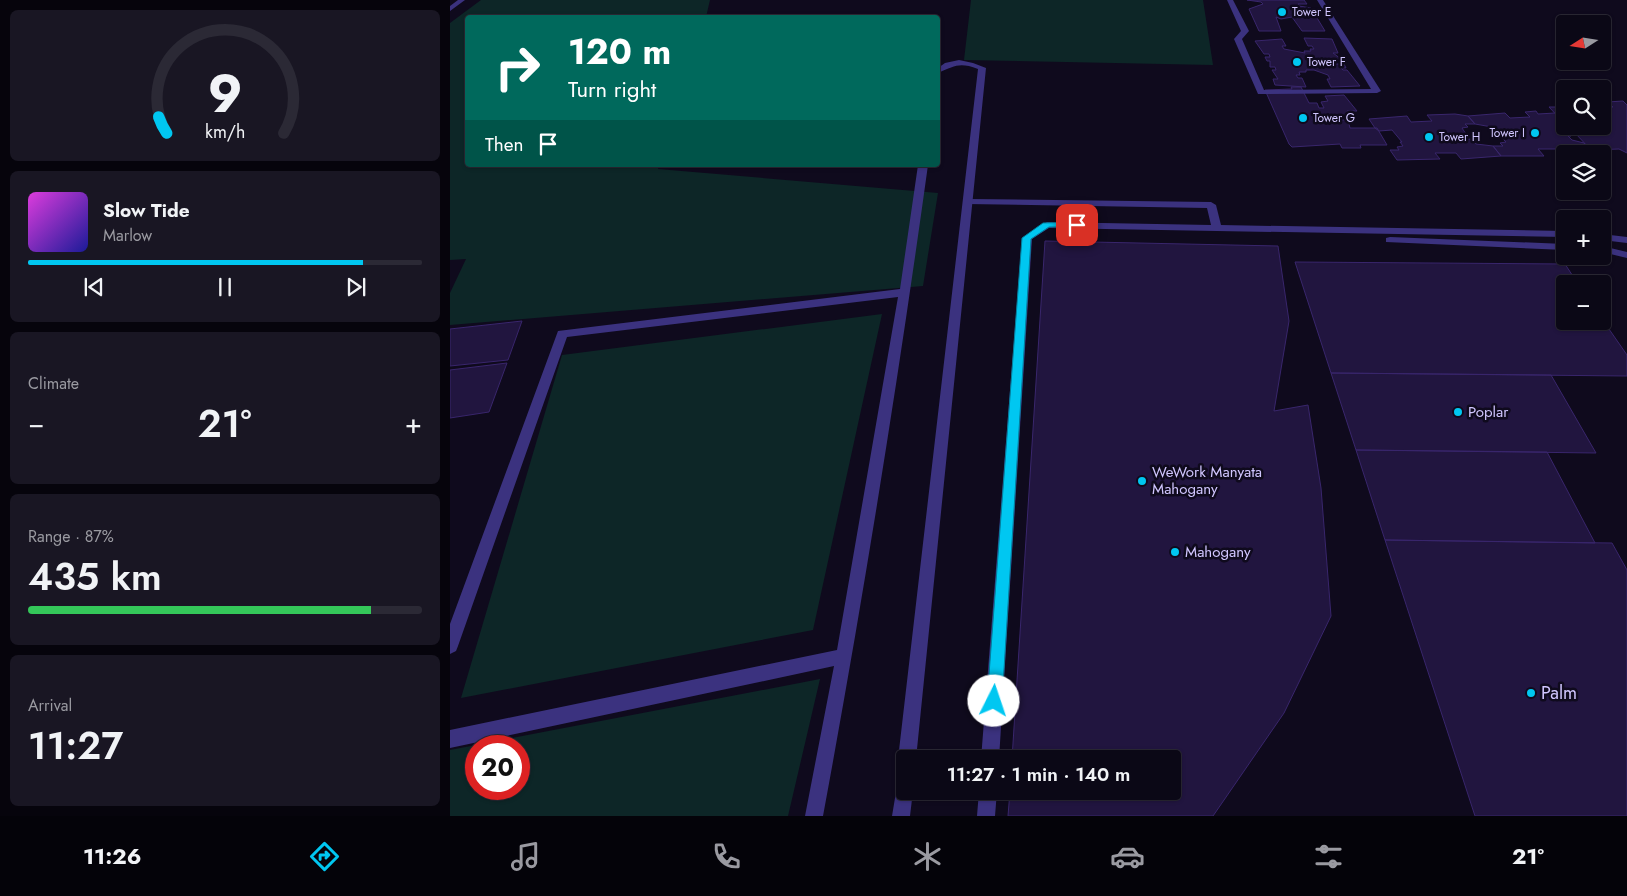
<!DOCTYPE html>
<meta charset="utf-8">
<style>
:root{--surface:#0b0816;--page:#191623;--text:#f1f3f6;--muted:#9a9aa1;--line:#2b2935;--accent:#00c7f1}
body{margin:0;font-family:Jost,sans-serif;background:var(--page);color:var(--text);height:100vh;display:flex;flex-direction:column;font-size:19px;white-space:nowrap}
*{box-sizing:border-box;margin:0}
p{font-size:16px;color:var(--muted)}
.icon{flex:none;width:28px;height:28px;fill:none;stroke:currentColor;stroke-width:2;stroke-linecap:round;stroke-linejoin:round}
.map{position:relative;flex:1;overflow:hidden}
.details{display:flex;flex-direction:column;gap:10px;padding:10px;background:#06040c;width:450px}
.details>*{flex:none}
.top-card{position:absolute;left:15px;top:15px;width:475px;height:152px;border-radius:5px;box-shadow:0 1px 4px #0004,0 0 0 1px var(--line);background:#00695c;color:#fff;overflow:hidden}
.needle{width:32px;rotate:258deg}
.tools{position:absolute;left:1106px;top:15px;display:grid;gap:10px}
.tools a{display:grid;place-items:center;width:55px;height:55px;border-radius:5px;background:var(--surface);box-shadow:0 1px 4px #0004,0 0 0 1px var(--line);font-size:25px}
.speed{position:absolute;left:15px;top:735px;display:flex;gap:10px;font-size:25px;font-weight:700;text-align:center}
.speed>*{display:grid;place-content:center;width:65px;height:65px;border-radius:50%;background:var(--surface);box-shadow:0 1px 4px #0004,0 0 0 1px var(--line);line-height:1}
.speed .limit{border:8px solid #d22;background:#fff;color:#111}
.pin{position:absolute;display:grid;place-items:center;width:42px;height:42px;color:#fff;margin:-21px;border-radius:10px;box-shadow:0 2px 8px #0006}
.me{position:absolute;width:55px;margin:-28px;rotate:4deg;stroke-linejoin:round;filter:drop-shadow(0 0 4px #0008)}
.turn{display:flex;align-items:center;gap:18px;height:105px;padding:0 20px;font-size:22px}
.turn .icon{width:65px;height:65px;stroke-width:2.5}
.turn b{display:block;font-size:35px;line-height:42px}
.then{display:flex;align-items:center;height:48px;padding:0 20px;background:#0003;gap:10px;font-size:19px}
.big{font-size:38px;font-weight:600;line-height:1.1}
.details .widget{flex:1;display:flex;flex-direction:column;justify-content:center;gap:8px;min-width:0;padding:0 18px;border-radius:8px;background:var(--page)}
.details .dial{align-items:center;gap:0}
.dial svg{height:130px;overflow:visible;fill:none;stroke:var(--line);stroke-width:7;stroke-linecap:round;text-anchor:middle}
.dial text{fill:var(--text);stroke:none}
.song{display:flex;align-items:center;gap:15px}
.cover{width:60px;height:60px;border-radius:8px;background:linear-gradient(135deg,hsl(300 70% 55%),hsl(240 70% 35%))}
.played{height:5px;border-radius:2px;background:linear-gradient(90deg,var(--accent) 85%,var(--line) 85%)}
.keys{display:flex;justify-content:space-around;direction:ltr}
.heat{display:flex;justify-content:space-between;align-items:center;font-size:28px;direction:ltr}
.charge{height:8px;border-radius:4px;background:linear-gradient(90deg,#34c759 87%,var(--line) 0)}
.trip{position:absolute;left:446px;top:750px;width:285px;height:50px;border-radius:5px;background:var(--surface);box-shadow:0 1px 4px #0004,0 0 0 1px var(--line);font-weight:600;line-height:50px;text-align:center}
.tab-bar{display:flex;height:80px;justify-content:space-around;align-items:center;background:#040309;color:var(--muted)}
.tab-bar .icon{width:35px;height:35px}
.tab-bar .selected{color:var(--accent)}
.tab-bar b{font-size:22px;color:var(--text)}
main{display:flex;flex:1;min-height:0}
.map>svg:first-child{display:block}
</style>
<main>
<section class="details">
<div class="widget dial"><svg viewBox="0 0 100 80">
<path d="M14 69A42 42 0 1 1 86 69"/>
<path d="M14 69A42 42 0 0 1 9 59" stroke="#00c7f1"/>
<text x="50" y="56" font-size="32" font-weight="700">9</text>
<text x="50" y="72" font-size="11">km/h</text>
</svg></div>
<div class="widget">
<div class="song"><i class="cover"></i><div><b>Slow Tide</b><p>Marlow</p></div></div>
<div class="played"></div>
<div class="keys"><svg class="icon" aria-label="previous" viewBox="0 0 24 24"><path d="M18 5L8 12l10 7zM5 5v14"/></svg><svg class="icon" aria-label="pause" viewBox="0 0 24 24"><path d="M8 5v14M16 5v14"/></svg><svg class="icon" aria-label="next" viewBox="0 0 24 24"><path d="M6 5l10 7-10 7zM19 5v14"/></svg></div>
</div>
<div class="widget"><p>Climate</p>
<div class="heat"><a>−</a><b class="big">21°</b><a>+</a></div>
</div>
<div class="widget"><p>Range · 87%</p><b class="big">435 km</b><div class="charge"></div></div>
<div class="widget"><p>Arrival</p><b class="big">11:27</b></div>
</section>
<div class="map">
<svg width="1177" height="816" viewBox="0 0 1177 816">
<rect width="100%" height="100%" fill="#0f0a1d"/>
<!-- green -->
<path fill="#0d2627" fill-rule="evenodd" d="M31,0h229l-4,17 -238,1v147h191l-1,4 280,24 -15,93 -473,39v-32l16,-34 -16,1v-237z
M521,0h232l10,65 -249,-5z
M432,314l-69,316 -352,68 101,-343z
M370,679l-32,137h-338v-66zM26,746h43v43h-43z"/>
<!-- building -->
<path fill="#21153f" stroke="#39266c" d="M797,0h57l3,4h-9l1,2 12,2 14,23h-23l-10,-14 -11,2 -5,-2 5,14h-22l-10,-22 14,-5 -2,-2z
M854,38l28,1 6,14h-5l8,6h-18l2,5h19l2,4h-5l2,2h4l13,16 -29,1 -4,-8h3l-2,-4 -14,-5h-8v2h-7l1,3h-4l2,3h4l4,9 -31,-2 -2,-6h5l-6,-9h4l-1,-3h-5v-6h-3l-2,-4h5l-1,-3h-5l-9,-13 27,-2 4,7h-4l2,3 21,4 -1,-2h7l-1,-2h4l-2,-3h-4z
M841,87h10l8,16h8l2,5h5l-3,-6 7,-1 -3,-5 19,-1 13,16h-10l4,6h-22l1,3h18l2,8h27l10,17h-27l1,3h-19l-2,-4 -48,3 -3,-3 -24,-54 27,-1z
M1173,101l4,4v48l-8,-4 -28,1 -16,-17 27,-1 -12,-6h12l3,-2 -3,-2v-15h11l-6,-5z
M1099,107h16v15l-1,1z
M1086,111l2,3 17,-1 7,8h-5l4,3h-5l15,12h-3l4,4 12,3 8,8 -27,3 -5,-5h-22l6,7h-43l-8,-10h10l-3,-3 6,-1 -4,-4h2l-12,-11 -17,-3 -7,-8 37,-3 5,5 20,-1 -5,-5z
M1005,114l13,2 7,8h-10l3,3 -6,1 6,9 -17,1 1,2 20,-1 4,5 17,2 8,10 -40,3 -5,-6h-21l5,6 -43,1 -7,-10h9l-2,-3 6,-1 -3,-4h2l-10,-12 -13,1 -4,-3 -6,-9 38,-3 4,6 21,-1 -5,-6z
M595,241l233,5 11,75 -15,90 34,-6 13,83 10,128 -47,97 -71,103h-205l2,-25h162v-32h-160z
M845,262l270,2 13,20h-13v37h37v-2l25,36v21l-296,-3z
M72,321l-14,39 -58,6v-37z
M57,363l-18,49 -39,6v-48z
M881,373l220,2 45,78 -240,-3z
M906,450l191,2 48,91 -210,-3z
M935,540l227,3 15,27v246h-152z"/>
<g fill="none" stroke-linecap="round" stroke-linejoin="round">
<!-- lane -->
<path fill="#3b327f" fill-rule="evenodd" d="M777,0h6l16,31 -7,8 22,51 107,-1 -54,-89h6l58,91 -4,2 -119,1 -24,-55 7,-8z
M519,199l242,3 5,3 5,20 344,6v6l-516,-9 -17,11 -33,520h-18l41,-521 25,-16 164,3 -4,-17 -241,-4v-4z
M1152,234l25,3v6l-25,-3z
M940,237l175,7v6l-179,-8v-4z
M1152,246l25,6v6l-25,-6z
M529,791h18l-2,25h-18z"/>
<!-- street -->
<path fill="#3b327f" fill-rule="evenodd" d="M8,0h7l-15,11v-5z
M509,60l14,3 13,5 -70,691h-11v8l-4,-2 -3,-6 80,-690c-19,-7 -23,-3 -40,4v-5l7,-5z
M468,165h10c-30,217 -65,435 -105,651h-18l29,-150 -384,82v-18l387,-80 61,-353 -331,40 -109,309 -2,5 -6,3v-30l108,-293 342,-42z
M455,771v20h8l-3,25h-18l7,-42z"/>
</g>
<!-- route -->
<path fill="#00c7f1" stroke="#00819d" d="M627,222l5,3 -1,2h-32l-18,12 -29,462 -2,5 -6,2 -5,-2 -2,-5 35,-463 21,-15z"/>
<!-- markers -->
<g fill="#00c7f1" stroke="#0f0a1d" stroke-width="2">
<circle cx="832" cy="12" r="5"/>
<circle cx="847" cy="62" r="5"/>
<circle cx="853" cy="118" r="5"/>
<circle cx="1085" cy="133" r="5"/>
<circle cx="979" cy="137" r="5"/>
<circle cx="1008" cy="412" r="5"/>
<circle cx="692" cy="481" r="5"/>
<circle cx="725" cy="552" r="5"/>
<circle cx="1081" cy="693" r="5"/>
</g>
<g text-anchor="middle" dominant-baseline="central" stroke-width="5" stroke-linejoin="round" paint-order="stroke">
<!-- far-poi labels -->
<g font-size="12" fill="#d1c6ff" stroke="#0f0a1d" text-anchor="start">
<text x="842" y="12">Tower E</text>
<text x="857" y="62">Tower F</text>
<text x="863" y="118">Tower G</text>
<text x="1075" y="133" text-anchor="end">Tower I</text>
<text x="989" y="137">Tower H</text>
</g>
<!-- poi labels -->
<g font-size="15" fill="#d1c6ff" stroke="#0f0a1d" text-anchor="start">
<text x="1018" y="412">Poplar</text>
<text x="702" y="472">WeWork Manyata<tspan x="702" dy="17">Mahogany</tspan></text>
<text x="735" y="552">Mahogany</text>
</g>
<!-- near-poi labels -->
<g font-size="18" fill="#d1c6ff" stroke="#0f0a1d" text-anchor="start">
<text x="1091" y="693">Palm</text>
</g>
</g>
</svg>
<div class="tools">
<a><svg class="needle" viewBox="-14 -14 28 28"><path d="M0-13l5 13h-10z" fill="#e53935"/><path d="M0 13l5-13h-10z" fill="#9a9aa1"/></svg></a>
<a><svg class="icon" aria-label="search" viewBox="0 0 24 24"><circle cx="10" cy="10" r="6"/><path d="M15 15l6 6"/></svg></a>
<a><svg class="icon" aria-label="layers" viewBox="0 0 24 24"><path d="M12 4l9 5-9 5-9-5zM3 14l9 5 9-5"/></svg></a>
<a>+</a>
<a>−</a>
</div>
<div class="speed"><div class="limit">20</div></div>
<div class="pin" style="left:627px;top:225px;background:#d93025"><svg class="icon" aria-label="arrive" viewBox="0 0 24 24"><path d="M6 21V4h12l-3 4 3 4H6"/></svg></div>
<svg class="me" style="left:544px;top:701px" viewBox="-20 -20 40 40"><circle r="19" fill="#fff"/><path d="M0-13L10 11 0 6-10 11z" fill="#00c7f1"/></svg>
<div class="trip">11:27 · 1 min · 140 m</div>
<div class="top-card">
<div class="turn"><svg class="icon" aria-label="right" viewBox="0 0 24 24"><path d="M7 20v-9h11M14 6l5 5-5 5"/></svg><div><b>120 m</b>Turn right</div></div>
<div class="then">Then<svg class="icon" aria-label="arrive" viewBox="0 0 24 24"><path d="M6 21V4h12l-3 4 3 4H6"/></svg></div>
</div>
</div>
</main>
<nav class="tab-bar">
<b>11:26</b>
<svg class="icon selected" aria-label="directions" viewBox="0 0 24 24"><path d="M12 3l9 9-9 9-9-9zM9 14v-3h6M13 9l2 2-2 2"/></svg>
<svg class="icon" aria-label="music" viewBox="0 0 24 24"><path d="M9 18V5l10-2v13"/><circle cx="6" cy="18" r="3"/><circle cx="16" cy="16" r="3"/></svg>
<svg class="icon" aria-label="phone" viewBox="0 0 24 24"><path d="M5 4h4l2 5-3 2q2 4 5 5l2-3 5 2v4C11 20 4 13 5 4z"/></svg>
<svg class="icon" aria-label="climate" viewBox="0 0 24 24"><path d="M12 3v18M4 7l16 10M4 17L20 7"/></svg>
<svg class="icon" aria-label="car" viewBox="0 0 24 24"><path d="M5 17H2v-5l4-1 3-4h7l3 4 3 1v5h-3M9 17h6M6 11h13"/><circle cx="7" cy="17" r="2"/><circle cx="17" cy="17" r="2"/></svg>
<svg class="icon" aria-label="filters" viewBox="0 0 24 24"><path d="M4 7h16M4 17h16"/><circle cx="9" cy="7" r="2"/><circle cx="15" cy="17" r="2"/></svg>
<b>21°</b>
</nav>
